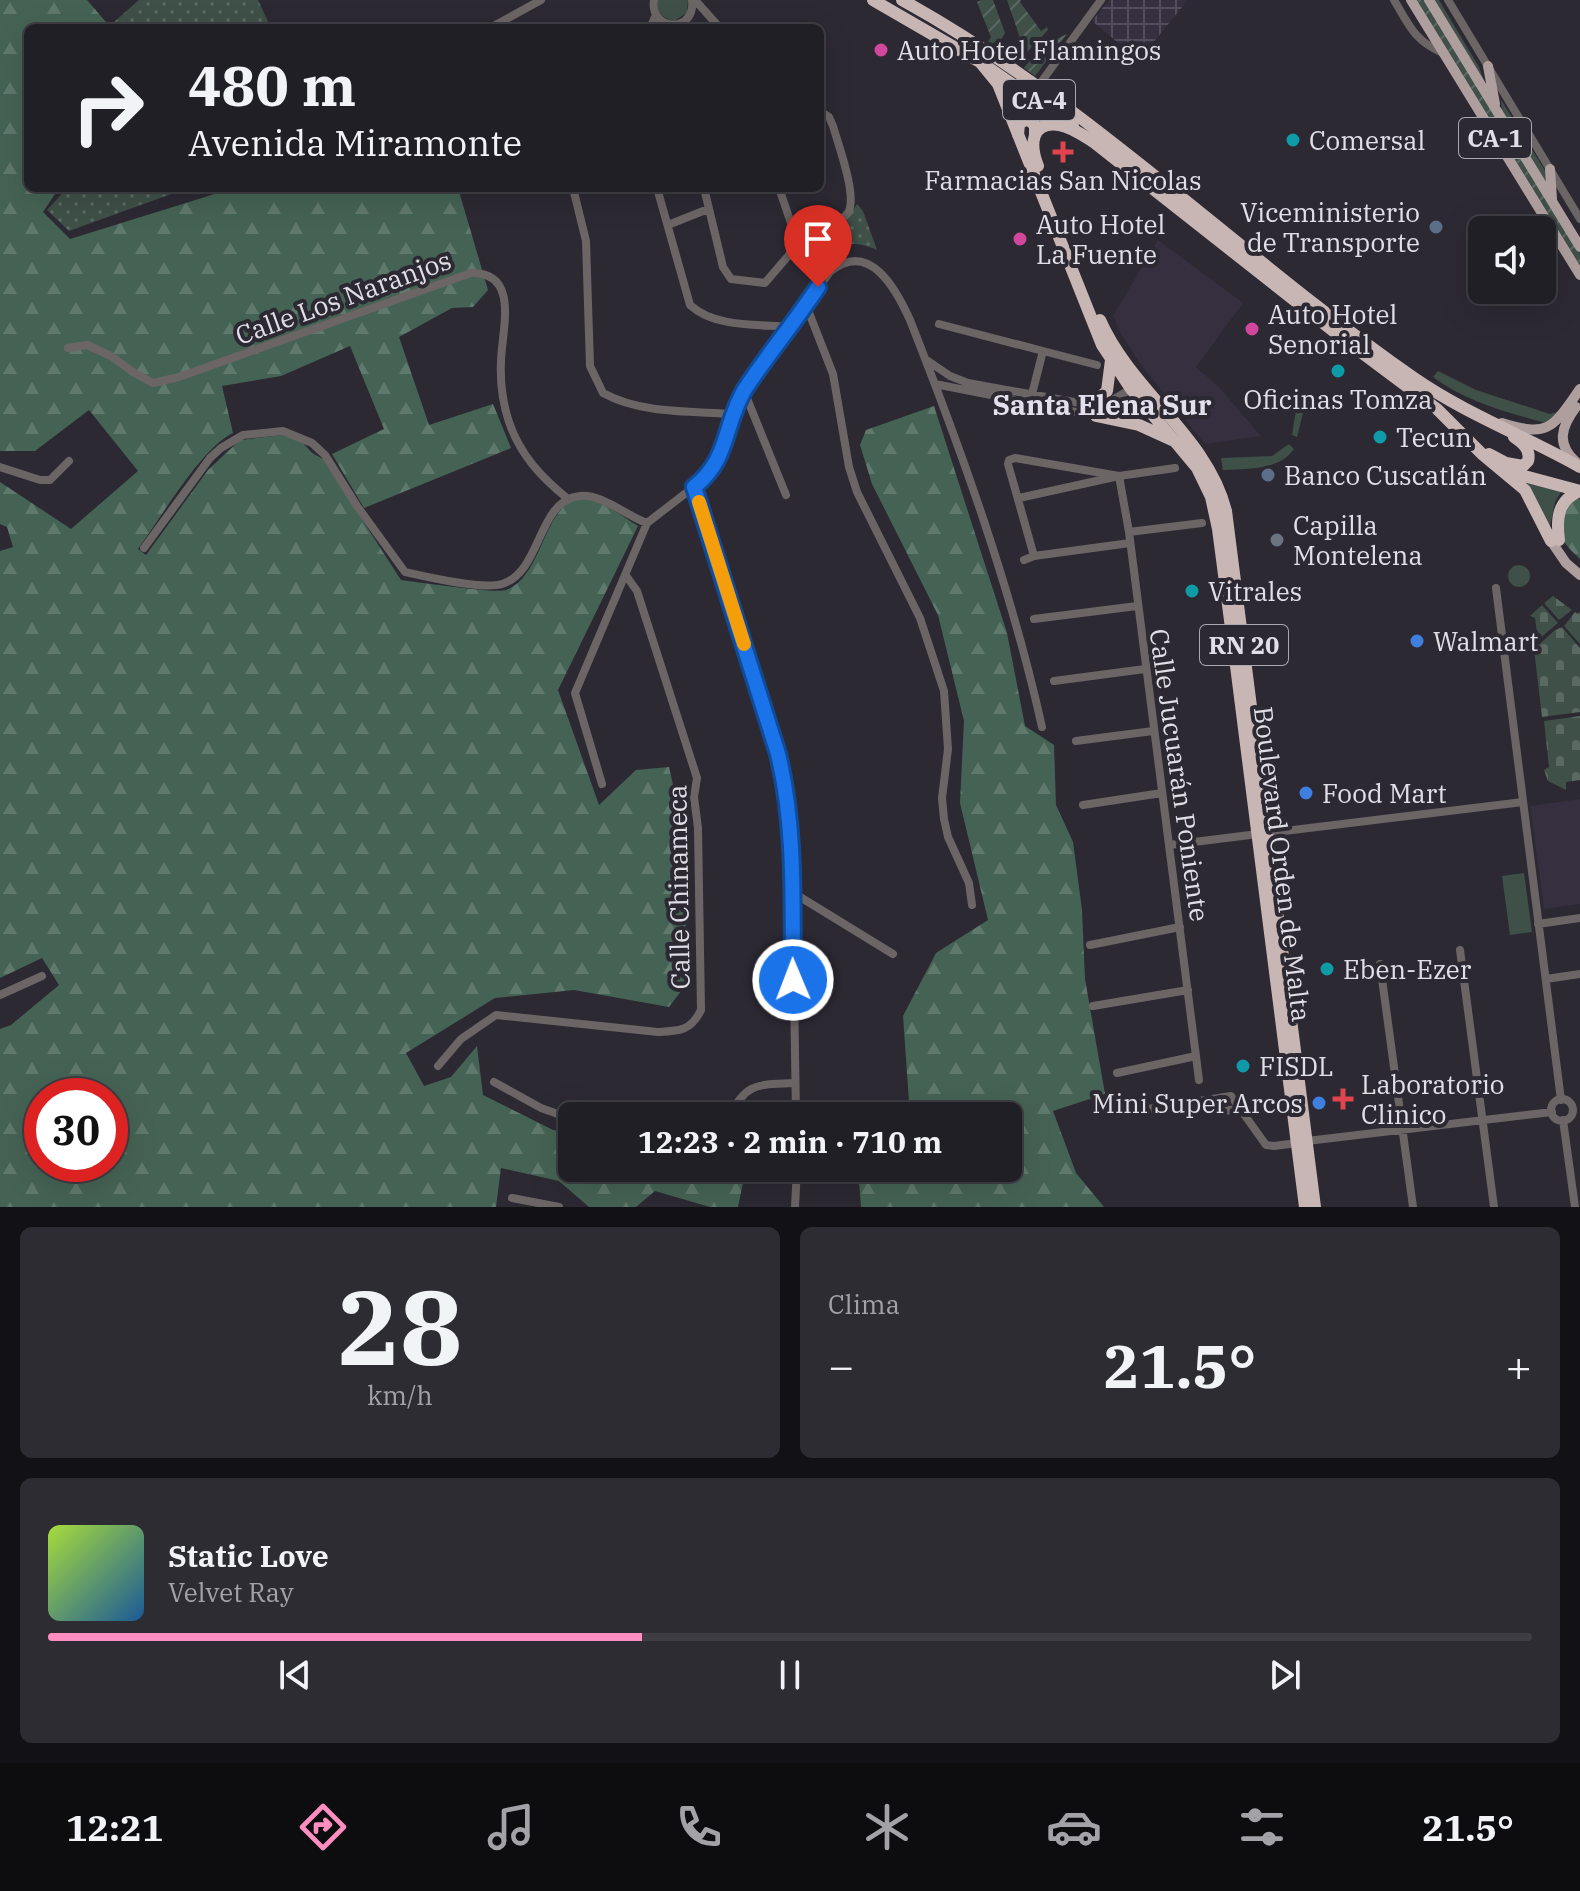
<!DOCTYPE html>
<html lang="es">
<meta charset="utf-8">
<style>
:root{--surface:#211f26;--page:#2d2c32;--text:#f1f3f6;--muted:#a2a2a7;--line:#3e3d43;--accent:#fd8ebf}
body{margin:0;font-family:"IBM Plex Serif",serif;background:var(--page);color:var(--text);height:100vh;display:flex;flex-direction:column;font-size:30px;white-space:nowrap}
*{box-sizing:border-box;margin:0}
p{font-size:26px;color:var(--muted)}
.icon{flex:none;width:44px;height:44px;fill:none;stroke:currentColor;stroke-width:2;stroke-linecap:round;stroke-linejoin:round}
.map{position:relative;height:1207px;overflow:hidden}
.side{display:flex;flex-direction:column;gap:20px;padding:20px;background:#121115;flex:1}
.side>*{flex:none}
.hud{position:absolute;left:24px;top:24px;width:800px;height:168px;border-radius:12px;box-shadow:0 8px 32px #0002,0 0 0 2px var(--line);background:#211f26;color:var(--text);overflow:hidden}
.buttons{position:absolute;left:1468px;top:216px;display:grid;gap:16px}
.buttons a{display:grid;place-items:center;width:88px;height:88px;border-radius:12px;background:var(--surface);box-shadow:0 8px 32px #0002,0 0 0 2px var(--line);font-size:40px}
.speed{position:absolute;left:24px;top:1078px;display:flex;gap:16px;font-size:40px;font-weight:700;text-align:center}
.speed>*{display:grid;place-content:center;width:104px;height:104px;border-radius:50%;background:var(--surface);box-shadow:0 8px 32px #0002,0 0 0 2px var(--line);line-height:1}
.speed .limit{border:12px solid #d22;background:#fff;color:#111}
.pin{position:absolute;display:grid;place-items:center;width:68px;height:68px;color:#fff;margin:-82px -34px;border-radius:50% 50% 50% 0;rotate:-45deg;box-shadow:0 0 8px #0007}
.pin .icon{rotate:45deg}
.me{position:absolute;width:88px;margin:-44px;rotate:359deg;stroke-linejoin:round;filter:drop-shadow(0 0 6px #0008)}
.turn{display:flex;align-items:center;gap:28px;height:168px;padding:0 32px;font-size:36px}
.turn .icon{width:104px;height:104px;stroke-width:2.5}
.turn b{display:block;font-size:56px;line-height:68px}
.big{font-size:60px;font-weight:700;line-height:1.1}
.side .tile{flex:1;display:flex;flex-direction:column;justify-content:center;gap:12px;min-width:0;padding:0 28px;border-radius:12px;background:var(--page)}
.side .dial{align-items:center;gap:0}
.dial b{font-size:104px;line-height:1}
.song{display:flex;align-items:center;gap:24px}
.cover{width:96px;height:96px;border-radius:12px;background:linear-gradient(135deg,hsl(80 70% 55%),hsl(210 70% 35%))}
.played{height:8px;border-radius:4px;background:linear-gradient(90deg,var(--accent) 40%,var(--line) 40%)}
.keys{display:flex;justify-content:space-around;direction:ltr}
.heat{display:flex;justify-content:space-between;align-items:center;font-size:44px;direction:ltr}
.side .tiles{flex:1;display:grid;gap:20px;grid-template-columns:1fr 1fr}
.tile:last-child{grid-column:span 2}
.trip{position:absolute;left:558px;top:1102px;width:464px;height:80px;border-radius:12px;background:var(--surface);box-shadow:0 8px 32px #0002,0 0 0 2px var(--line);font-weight:700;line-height:80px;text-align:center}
.menu{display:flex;height:128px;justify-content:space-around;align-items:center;background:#0d0c0f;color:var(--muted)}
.menu .icon{width:56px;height:56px}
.menu .active{color:var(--accent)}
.menu b{font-size:36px;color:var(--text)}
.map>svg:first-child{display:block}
</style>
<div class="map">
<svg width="1580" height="1207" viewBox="0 0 1580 1207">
<defs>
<pattern id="industrial-grid" width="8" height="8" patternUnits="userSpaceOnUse" patternTransform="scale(2)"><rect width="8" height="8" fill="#352f40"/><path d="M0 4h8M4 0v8" fill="none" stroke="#524d5c"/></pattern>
<pattern id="forest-firs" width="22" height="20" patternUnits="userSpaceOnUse" patternTransform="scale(2)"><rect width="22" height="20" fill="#456354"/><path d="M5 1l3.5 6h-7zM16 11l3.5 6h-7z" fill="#60796d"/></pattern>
<pattern id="cemetery-stones" width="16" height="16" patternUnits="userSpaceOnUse" patternTransform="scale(2)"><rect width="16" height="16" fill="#3e5047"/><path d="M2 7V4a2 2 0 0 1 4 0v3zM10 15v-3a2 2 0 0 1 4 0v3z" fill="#5a6962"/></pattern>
<pattern id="park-dots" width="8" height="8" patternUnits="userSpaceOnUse" patternTransform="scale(2)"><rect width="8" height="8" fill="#3e5047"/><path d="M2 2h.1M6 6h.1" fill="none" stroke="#5a6962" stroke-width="1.8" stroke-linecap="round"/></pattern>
<pattern id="garden-furrows" width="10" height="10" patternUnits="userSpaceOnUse" patternTransform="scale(2)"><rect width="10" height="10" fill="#3e5047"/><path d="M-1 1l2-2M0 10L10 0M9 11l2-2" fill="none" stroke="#5a6962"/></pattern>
</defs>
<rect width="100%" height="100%" fill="#2c2933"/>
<!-- built -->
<path fill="#352f40" d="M1158,240l85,63 -47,64 23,20 42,49 -56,8 -63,-78 -20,-30 -9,-20z
M1580,799v105l-36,5 -14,-103z"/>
<!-- industrial -->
<path fill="url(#industrial-grid)" d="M1109,0h77l1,1 -48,59 -47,-39z"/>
<!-- grass -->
<path fill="#3e5047" d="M658,0h30l-1,13 -13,8c-11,-3 -18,-8 -16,-21z
M1435,0h4l40,67 6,16z
M1007,91l50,29 -11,2 -9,-8 -10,-4 -13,6z
M1501,100l42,67 4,8v9l-45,-72z
M797 236a11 11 0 1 1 22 0a11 11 0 1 1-22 0Z
M1438,371l38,19 74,24 13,-4 -17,13c-40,-11 -80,-21 -113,-46z
M1298,398l8,3 -9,36 -5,-2z
M1289,444l5,5c-15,22 -46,19 -71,21l-2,-12 51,-2z
M1527,483l34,9 -6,10 -5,24z
M1508 576a11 11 0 1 1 22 0a11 11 0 1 1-22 0Z
M1524,873l8,59 -22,3 -8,-59z"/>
<!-- forest -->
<path fill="url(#forest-firs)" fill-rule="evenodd" d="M0,0h87l19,22 -2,6h-76v160h31l-16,24 27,27 164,-51h224l30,102 -15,17 -21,1 -53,29 30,88 64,-21 18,44 -147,60 -32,-54 52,-25 -34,-83 -69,30 -59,10 11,47c-31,14 -73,86 -95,116l8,6 62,-85 32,-30 43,-5 19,7 10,11 11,6 78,121c18,2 94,14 105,10 38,-13 38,-92 77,-91 19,1 40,18 55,27l-80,164 41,115 37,-35 33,-3 18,79 -2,140 -16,21 -95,-17 -79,8 -89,55 18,33 27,-9 26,-31 6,49 70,35 19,2v36h171l2,5 -7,34h-28l-55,-16 -19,16h-47l-30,-26 -58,-13 -5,39h-496v-178l11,-4 48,-40 -17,-27 -42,20v-427l13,-4 -6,-20 -7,-3v-42l71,47 67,-58 -49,-61 -54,41h-35zM42,1096h68v68h-68z
M934,406l73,227 18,93 29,19 2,60 17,37 9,68 3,69 20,115 -52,17 23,62 28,34h-243l-3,-39h150v-52h-98l-7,-100 33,-63 52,-33 -28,-117 4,-82 -26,-106 -66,-131 -12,-39 6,-15z
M1577,499h3v60c-5,-5 -11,-10 -15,-16 -7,-14 -2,-36 12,-44z"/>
<!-- cemetery -->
<path fill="url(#cemetery-stones)" d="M1553,596l19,14 -13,10 -15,-17z
M1542,605l16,18 -20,17 -3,-22 -5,-2z
M1580,611v33l-16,-18 11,-14 3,2z
M1562,627l18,21v64l-38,5 -8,-68 21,-19z
M1580,716v64l-14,2v8l-18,-9 -4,-11 5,-3 -5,-46z"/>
<!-- park -->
<path fill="url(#park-dots)" d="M139,0h119l13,28h-159l2,-6z
M67,188h118v1l-116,42 -22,-21z
M857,204l6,7 14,39c-34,-15 -45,0 -66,25l-9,-17 16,-5 8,-6 6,-15 16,-13z"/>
<!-- garden -->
<path fill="url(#garden-furrows)" d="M982,0h11l12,33 -11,16 -7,-5 4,-7 -14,-35z
M1007,0h14l-1,2 21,29 6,-4 1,3 -22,23 -10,-7 3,-11z
M1417,0h8l155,254v11z
M1067,34l-32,42 -11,-8 15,-21z"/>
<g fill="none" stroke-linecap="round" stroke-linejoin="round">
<!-- minor -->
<path stroke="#6c6565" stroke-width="8" d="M654,0c-5,31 42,34 38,0
M695,0l25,28
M1394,0c15,25 20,40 47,52
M1448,0l132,219
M490,28l51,-28
M650,28l6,-13
M1039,85l62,-85
M820,111l9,6 4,9c5,18 25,71 15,87 -6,8 -18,12 -27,17
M573,188l13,53 4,125 13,27c38,21 88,18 130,21
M657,188l33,117c25,23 68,19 101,22
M704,188l19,79 8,12 34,4 24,-28 5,-14
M779,188l15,44
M793 236a15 15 0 1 1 30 0a15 15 0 1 1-30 0Z
M668,225l40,-16
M806,305l27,69 16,93 8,25 63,126 24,73 4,58 -6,49 2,21 4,18 21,46 3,22
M939,324l104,27 -11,43
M68,348l19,-3 24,11 22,16 20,11 26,-6 292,-104c49,-1 31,56 30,88 -1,20 2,43 8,61 11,33 33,56 59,77
M1043,351l54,14
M928,361l22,15 18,7 123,22 15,-1 25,-15
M935,384l161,32 16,-2 28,-14
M744,391l42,104
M0,467l40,13h10l19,-19
M1119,476l10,56 70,548
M694,487l84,267 10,41 4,65 4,256
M1019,498l100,-22 56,-8
M1129,532l73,-9
M144,548l66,-90 11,-10 22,-13 40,-4 29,12 13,12 32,51 48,66c22,5 77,18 97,12 40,-12 35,-84 78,-88 20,-3 47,20 67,27
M1034,556l-26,-92 1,-4 6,-2 104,18
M1024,560l10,-4 96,-13
M1496,588l65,512
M1034,619l103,-13
M1054,681l91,-12
M1076,741l77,-10
M602,784l-27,-91 72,-170 61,-47 11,-17 14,-45 11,-23 86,-119c39,-33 66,17 80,48 52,132 101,268 132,407
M1083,805l79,-12
M1268,833l255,-31
M1170,845l88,-11
M792,892l101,62
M1538,924l42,-6
M1090,945l90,-18
M1460,950l34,257
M1380,964l33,243
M1546,979l34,-5
M0,995l42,-19
M1093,1006l95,-16
M438,1066l23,-27 35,-24 162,17c21,-1 33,-1 43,-22l-3,-182 -4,-31 3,-19 -60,-187 -10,-14
M1117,1073l79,-17
M494,1082l47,26 31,11
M1551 1110a11 11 0 1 1 22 0a11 11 0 1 1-22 0Z
M1142,1110l89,-14 35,49 8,1 23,-3
M1225,1111l15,-3
M730,1116c16,-35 30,-31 65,-33
M1563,1120l12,87
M1307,1141l245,-29
M512,1198l47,9
M795,1207l2,-39"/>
<!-- major -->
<path stroke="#ae9f9e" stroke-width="10" d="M1411,0l169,275
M1429,0l151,247
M1488,66l7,38
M1550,169l2,30
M1502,423c48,15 51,4 78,-34
M1576,462c-20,-18 -15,-35 0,-55
M1551,541l15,22 14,12"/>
<!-- highway -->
<path stroke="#c8b6b4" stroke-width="12" d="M873,0l107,62 93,64
M902,0c187,103 338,257 512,378 52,36 111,58 166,89
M980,62l18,22 104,261 29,44 66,79 14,29 7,32 18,137 69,541
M1018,135l1,-11 8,-5 8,6v9
M1091,140l255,201 91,68 46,46 42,35 26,51
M1038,166c-8,-20 -8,-45 21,-41 13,2 25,11 36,18
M1100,320c31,71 108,117 126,191l89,696
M1091,405l16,-14 4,-31
M1096,416l43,9 33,15
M1489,454l17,9 17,3 5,-5c3,-11 -5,-18 -14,-24
M1513,473l67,18
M1559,540c-3,-22 -1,-40 21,-49"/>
</g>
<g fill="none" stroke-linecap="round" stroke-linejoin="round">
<defs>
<path id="route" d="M793,980c-1,-76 3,-152 -15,-226l-84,-267c36,-28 29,-62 51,-98 23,-35 50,-67 73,-102"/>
</defs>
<!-- route casing -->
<use href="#route" stroke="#114b97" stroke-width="20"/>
<!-- route -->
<use href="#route" stroke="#1a73e8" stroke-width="14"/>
<!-- slow -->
<path stroke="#f59e0b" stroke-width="14" d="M699,502l45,142"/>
</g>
<!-- markers -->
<g fill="#d1479c" stroke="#2c2933" stroke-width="3">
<circle cx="881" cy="50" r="8"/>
<circle cx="1020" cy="239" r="8"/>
<circle cx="1252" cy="329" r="8"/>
</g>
<g fill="#0f9aa8" stroke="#2c2933" stroke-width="3">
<circle cx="1293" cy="140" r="8"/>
<circle cx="1338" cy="371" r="8"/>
<circle cx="1380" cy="437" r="8"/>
<circle cx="1192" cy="591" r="8"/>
<circle cx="1327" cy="969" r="8"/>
<circle cx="1243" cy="1066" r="8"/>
</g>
<g fill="#e0444e" stroke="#2c2933" stroke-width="3">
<path d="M1059 140h8v8h8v8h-8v8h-8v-8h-8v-8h8z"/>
<path d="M1339 1087h8v8h8v8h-8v8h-8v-8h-8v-8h8z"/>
</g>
<g fill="#5c6f8a" stroke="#2c2933" stroke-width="3">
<circle cx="1436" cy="227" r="8"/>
<circle cx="1268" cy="475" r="8"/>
</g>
<circle fill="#6b7280" stroke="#2c2933" stroke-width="3" cx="1277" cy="540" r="8"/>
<g fill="#3f7fe0" stroke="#2c2933" stroke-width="3">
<circle cx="1417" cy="641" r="8"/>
<circle cx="1306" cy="793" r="8"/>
<circle cx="1319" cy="1103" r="8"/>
</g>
<g text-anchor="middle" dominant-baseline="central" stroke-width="8" stroke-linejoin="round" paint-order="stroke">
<!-- shield labels -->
<g fill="#2c2933" stroke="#aba8b0" stroke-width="2">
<rect x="1003" y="80" width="72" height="40" rx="6"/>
<rect x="1459" y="118" width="72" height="40" rx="6"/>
<rect x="1200" y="625" width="88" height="40" rx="6"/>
</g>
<g font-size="24" font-weight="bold" fill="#e1dfe6">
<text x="1039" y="100">CA-4</text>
<text x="1495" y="138">CA-1</text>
<text x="1244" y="645">RN 20</text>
</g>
<!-- poi labels -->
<g font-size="26" fill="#e1dfe6" stroke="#2c2933" text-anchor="start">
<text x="897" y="50">Auto Hotel Flamingos</text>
<text x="1309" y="140">Comersal</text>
<text x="1063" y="180" text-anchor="middle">Farmacias San Nicolas</text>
<text x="1420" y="212" text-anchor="end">Viceministerio<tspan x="1420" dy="30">de Transporte</tspan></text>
<text x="1036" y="224">Auto Hotel<tspan x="1036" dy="30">La Fuente</tspan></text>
<text x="1268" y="314">Auto Hotel<tspan x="1268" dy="30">Senorial</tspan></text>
<text x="1338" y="399" text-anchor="middle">Oficinas Tomza</text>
<text x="1396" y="437">Tecun</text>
<text x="1284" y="475">Banco Cuscatlán</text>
<text x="1293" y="525">Capilla<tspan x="1293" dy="30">Montelena</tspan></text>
<text x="1208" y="591">Vitrales</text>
<text x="1433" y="641">Walmart</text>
<text x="1322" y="793">Food Mart</text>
<text x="1343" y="969">Eben-Ezer</text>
<text x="1259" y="1066">FISDL</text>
<text x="1361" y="1084">Laboratorio<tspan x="1361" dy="30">Clinico</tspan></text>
<text x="1303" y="1103" text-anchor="end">Mini Super Arcos</text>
</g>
<!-- street labels -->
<g font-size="26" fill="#e1dfe6" stroke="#2c2933">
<text transform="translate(343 297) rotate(-20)">Calle Los Naranjos</text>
<text transform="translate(1180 775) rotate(82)">Calle Jucuarán Poniente</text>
<text transform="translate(1283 864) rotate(83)">Boulevard Orden de Malta</text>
<text transform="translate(678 887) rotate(-91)">Calle Chinameca</text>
</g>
<!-- neighbourhood labels -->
<g font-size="28" font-weight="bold" fill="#e3dfed" stroke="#2c2933">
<text x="1102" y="404">Santa Elena Sur</text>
</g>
</g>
</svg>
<div class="buttons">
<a><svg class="icon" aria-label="sound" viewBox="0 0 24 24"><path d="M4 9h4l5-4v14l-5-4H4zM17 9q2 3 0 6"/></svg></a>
</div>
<div class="speed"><div class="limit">30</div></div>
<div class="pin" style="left:818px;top:287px;background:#d93025"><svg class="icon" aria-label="arrive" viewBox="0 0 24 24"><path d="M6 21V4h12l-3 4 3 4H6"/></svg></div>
<svg class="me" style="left:793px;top:980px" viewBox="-20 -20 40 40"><circle r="17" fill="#1a73e8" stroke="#fff" stroke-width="3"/><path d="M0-11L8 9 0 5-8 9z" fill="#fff"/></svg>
<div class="trip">12:23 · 2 min · 710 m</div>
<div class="hud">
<div class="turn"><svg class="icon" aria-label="right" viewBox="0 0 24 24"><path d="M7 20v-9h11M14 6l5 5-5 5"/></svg><div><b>480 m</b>Avenida Miramonte</div></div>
</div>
</div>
<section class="side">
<div class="tiles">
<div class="tile dial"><b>28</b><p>km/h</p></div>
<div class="tile"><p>Clima</p>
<div class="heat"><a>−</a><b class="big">21.5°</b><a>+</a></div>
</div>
<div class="tile">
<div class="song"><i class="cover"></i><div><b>Static Love</b><p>Velvet Ray</p></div></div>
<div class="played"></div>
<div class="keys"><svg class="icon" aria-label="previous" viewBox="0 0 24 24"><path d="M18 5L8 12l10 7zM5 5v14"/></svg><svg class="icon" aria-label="pause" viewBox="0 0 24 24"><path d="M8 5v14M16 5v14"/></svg><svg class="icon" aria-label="next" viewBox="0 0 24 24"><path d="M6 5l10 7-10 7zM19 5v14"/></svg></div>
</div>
</div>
</section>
<nav class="menu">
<b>12:21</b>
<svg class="icon active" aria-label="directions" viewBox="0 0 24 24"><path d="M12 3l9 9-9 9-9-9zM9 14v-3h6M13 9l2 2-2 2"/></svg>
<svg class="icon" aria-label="music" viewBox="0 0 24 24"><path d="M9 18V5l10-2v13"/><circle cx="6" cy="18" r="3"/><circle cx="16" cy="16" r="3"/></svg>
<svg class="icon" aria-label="phone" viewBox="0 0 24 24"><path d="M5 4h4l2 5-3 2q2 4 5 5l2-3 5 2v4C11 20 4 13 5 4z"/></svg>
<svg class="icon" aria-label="climate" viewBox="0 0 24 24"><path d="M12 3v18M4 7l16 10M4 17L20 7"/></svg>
<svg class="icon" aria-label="car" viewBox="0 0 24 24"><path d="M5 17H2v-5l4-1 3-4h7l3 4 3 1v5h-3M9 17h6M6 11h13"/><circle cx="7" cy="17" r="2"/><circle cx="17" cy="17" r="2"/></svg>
<svg class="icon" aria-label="filters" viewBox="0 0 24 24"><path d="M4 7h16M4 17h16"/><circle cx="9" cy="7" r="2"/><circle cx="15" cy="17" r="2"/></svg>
<b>21.5°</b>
</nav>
